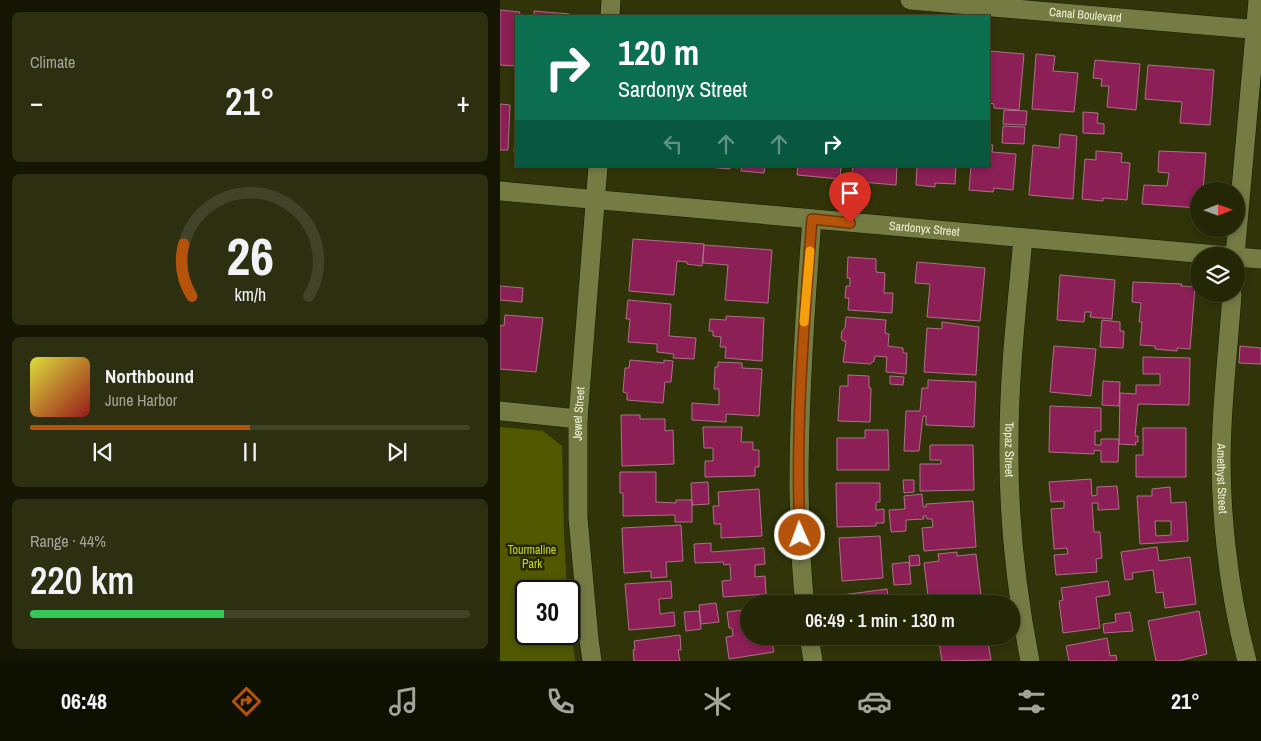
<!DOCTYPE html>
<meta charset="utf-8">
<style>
:root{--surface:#242706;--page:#2c2f10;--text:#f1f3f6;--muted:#a3a59b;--line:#414428;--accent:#b45309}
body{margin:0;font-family:"Archivo Narrow",sans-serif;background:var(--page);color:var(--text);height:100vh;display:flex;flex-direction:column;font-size:19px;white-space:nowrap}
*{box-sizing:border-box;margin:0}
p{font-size:16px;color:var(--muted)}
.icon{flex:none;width:28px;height:28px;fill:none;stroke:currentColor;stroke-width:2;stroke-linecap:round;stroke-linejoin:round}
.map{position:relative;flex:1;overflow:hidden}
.drawer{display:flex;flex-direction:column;gap:12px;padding:12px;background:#141503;width:500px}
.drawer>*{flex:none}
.banner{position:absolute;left:15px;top:15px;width:475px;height:152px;border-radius:0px;box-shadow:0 2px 8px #0003,0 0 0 1px var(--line);background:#0b6e4f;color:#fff;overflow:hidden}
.needle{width:32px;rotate:89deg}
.buttons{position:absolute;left:690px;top:182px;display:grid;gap:10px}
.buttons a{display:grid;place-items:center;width:55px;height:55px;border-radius:50%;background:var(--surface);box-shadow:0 2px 8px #0003,0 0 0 1px var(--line);font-size:25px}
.speed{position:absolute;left:15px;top:580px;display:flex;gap:10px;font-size:25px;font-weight:700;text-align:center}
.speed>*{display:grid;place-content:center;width:65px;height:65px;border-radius:50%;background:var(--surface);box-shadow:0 2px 8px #0003,0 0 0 1px var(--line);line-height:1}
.speed .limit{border:2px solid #111;border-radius:8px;background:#fff;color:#111}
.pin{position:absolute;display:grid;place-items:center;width:42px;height:42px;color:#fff;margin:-51px -21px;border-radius:50% 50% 50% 0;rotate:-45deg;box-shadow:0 0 5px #0007}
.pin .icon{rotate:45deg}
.me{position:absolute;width:55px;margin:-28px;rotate:358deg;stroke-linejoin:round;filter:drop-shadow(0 0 4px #0008)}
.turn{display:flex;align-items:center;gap:18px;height:105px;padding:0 20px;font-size:22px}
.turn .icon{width:65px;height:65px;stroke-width:2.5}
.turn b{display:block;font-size:35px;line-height:42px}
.lanes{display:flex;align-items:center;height:48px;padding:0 20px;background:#0003;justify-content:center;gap:25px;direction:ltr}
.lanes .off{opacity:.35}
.big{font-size:38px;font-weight:600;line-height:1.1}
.drawer .widget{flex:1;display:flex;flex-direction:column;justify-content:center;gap:8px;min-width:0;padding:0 18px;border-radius:8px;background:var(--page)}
.drawer .dial{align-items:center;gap:0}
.dial svg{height:130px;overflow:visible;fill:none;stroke:var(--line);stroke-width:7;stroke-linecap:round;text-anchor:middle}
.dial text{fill:var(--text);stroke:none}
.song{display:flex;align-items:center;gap:15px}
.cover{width:60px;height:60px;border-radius:8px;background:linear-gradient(135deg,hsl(60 70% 55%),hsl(0 70% 35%))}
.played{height:5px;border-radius:2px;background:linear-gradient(90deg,var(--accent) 50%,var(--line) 50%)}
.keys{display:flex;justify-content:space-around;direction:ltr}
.heat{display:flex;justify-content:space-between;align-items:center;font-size:28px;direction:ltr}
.charge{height:8px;border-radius:4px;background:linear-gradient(90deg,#34c759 44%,var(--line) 0)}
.trip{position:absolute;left:240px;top:595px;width:280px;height:50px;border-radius:25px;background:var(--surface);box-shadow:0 2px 8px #0003,0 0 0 1px var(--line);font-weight:600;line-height:50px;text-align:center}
.menu{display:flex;height:80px;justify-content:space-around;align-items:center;background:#0e1002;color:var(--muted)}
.menu .icon{width:35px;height:35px}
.menu .selected{color:var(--accent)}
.menu b{font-size:22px;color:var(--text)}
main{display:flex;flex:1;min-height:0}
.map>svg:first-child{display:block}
</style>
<main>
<section class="drawer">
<div class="widget"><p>Climate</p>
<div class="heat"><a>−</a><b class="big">21°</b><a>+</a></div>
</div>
<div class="widget dial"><svg viewBox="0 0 100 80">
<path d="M14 69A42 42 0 1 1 86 69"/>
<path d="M14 69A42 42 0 0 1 9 37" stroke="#b45309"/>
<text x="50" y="56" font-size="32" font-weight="700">26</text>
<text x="50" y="72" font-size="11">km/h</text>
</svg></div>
<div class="widget">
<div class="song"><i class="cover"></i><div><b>Northbound</b><p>June Harbor</p></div></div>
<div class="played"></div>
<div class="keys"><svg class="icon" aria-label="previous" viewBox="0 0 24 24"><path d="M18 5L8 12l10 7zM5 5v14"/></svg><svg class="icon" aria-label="pause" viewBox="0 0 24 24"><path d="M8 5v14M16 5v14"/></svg><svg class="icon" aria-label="next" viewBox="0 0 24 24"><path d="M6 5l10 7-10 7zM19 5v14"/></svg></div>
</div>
<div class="widget"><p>Range · 44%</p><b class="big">220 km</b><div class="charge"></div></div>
</section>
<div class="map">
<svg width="761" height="661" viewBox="0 0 761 661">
<rect width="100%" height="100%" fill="#303408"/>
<!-- green -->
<path fill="#515800" d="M0,427l43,4 19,15 2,88 3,57h-41v43h43v-23l6,50h-75z"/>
<!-- building -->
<path fill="#8b1f56" stroke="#ab7288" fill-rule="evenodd" d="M0,10l20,2 -1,4h-3l-1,50 -15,-1z
M34,11l36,3 -1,2h-35z
M489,51l35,3 -5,56 -25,-2v-4l-5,-1z
M536,54l19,2 -2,15 25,2 -4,39 -42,-3z
M595,60l45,4 -4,46 -29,-3 2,-21h-8l1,-7 -9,-1z
M648,65l66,5 -4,55 -30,-2 2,-21 -37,-3z
M0,104l10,1 -2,45h-8z
M504,110l23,1 -1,14 -23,-1z
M583,112l15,1 -1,10 7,1v10l-21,-1z
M16,126v27l-2,-1z
M503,126l22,1 -1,17 -22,-1z
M560,134l17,2 -4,63 -44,-4 4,-50 26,3z
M489,145h4l-1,7 24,2 -3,36 -19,-2 -1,4 -24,-2 2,-24h18z
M596,151l26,2 -1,9 9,1 -3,37 -24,-2v3l-21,-2 3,-40 11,1z
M659,151l47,2 -3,38h-4v17l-57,-4 2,-19 23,1 2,-13 -11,-1z
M194,166h44v2l-8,-1v2z
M242,166h23l-1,7 -23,-2z
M298,166h43l-1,13 -43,-4z
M353,166h44l-1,19 -45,-4z
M417,166h39l-1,18 -20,-1v4l-19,-2z
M133,239l71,5 -2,22 -15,-2v-2l-10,-1 -3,34 -45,-4z
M204,245l68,5 -4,53 -43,-3 3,-35 -25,-2z
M348,257l28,2v13l9,1 -1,20h9l-1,20 -44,-3 1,-12h-4l1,-12h4v-8h-3z
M417,262l68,6 -5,53 -53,-4 3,-33 -15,-1z
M560,275l55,5 -3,39 -22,-2 1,-5h-6l-1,10 -27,-2z
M633,282l49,2 -1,2 14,1 -5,62 -13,-1v3l-22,-2v-3l-15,-1 2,-23h-3l2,-19 -9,-1z
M0,286l23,2 -1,14 -22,-2z
M128,300l43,4 -2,32 27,2 -2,21 -21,-1 1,-4 -17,-2v-8l-29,-2 2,-23h-4z
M5,315l38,3 -7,54 -36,-3v-44l4,1z
M226,316l38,2 -2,43 -37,-3 1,-11h-6l1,-10 -8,-1v-5h-4l1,-12 16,1z
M346,317l40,3 -1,13 4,1 -1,12 15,2v5h4l-1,21 -20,-2 1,-15 -12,-1 -1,5 -4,3 -27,-2 3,-21h-3l-2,-3 1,-7 3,-3z
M602,320l18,2v9h4l-1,17 -23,-1z
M442,322l37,5 -3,48 -52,-3 3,-44 15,1z
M554,346l42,3 -5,47 -41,-4z
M740,346l21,2v16l-22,-1z
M643,357l47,1 -1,47 -51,-1 -3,32h3v6h-3l1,3 -17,-1 1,-51 16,1v-9h24v-11h-17z
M130,360l34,3v-3l9,1 -2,21h-6l-2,21 -36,-3v-7l-4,-1 2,-24h4z
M218,362l24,1v5l20,1 -3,47 -33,-2v8l-34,-2v-17l27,2v-16h-5l1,-22h3z
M348,375l21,1v12h2l-1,34 -32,-1 2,-35h8z
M390,376l14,1 -1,8 -13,-1z
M428,380l48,2 -2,45 -48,-2v-9h-3l-4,35h-15l2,-40h14l2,-23h6z
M603,381l17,1 -1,24 -17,-1z
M550,406l51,2v23h-6v14h6v-6h18l-1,23h-17v-11l-7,-1v4l-45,-2z
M121,415h19v4h25v12l8,-1 1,34 -52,2z
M203,427h39l-1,15h12v8h6v17h-4v9l-50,1v-16h8v-13h-9z
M643,428h43v49h-50v-22h7z
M365,430h23l1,40h-52v-32h28z
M430,445h43l1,45 -54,1v-27h21v-4h-11z
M120,472h36v30l20,1v-3h16v22h-17v-7l-52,1v-23h-3z
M591,479l1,17 5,-1v-8l20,-1 2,23 -21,1v-7h-6l2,29h6l2,26 -6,1 1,13 -41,3 -2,-20 14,-1 -1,-6 -13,1 -3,-40 13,-1v-7l-13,1 -2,-20z
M403,480h11v12l-10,1z
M208,482l1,22 -17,1 -1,-22z
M336,483h44v19h-4v8l8,-1v14h-8v3l-39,1z
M670,487l1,16 15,-1 2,39 -48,3 -3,-48h15v-7zM655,521h16v14l-15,1z
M259,489l3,47 -41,2v-14h-7l-1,-18h6l-1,-14z
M422,494l1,13h3v-3l47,-3 3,46 -52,4 -2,-23 11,-1 -1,-8h-5l-1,-3h-3l1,3 -18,1v11l-15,1 -2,-22 16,-1 -1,-13z
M181,525l2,36 -17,1 1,15 -16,1v-7l-27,2 -2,-45z
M380,536l3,42 -41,3 -3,-43z
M211,543v9l53,-4 1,16 -10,1v12l10,-1 1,18 -43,3 -1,-16 9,-1 -1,-16 -6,1 -1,-3 -28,1 -1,-19z
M657,547l2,14 31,-4 6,47 -31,4 -2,-16 -7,1 -3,-23 -21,3 1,6 -8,1 -4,-28z
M457,552v4l19,-2 6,50h-53l-5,-41 15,-2 -1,-7z
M419,555l1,10 -10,1 -1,-10z
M409,562l2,22 -17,1 -2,-21z
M171,581l1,17 -13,1 1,15 14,-2 1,14 -46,4 -4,-46z
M608,581l2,14 -14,2 4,31 -37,5 -4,-32 4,-1 -2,-12z
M387,589l2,15h-46l-1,-9z
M216,603l3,19 -18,2 -2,-19z
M249,609v27h22l3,16 -45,7 -3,-22 7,-1 -1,-8h-3l-2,-16z
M199,611l2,18 -15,2 -2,-19z
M699,611l8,43 -29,7h-22l-8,-40z
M630,612l3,19 -29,2 -1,-9 13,-2 -1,-8z
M180,635l1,15h-3l2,11h-46l-1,-11h2l-1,-9z
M418,636h18v1l-17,2z
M438,636h49l4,24 -49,1z
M607,638l3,18 6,-1 1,6h-48l-3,-15z"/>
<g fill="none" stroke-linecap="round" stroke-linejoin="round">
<defs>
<g id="minor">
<path id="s1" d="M410,0l351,30"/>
<path d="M110,16l1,-16"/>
<path id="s2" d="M0,191l729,65"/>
<path id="s3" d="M523,238c-6,68 -14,136 -14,204 -1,74 7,147 21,219"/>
<path d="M735,256l23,-256"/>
<path d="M736,257l25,2"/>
<path id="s4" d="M732,294c-3,44 -8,88 -10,133 -4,73 6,164 25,234"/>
<path d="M0,411l78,8"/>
<path d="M305,604c-5,-39 -5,-79 -6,-118 0,-89 6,-178 13,-267"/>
<path d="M309,636l4,25"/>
<path id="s5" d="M92,661l-3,-22 -11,-121v-99l20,-253"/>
</g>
</defs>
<!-- minor casing -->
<use href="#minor" stroke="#181b00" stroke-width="20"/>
<!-- minor -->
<use href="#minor" stroke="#747b43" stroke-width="19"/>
</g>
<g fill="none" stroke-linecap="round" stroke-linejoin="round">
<defs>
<path id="route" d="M300,535c-5,-106 4,-211 12,-316l38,4"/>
</defs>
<!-- route casing -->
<use href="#route" stroke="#753606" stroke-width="12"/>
<!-- route -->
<use href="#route" stroke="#b45309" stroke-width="9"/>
<!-- slow -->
<path stroke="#f59e0b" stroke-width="9" d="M304,322l6,-71"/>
</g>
<g text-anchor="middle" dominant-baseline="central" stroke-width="5" stroke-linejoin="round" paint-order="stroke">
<!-- street labels -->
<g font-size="12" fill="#eff4d6" stroke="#262a00">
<text stroke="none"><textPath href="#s1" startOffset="176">Canal Boulevard</textPath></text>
<text stroke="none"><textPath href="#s2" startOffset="426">Sardonyx Street</textPath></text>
<text stroke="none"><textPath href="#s5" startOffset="248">Jewel Street</textPath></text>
<text stroke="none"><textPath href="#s3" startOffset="212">Topaz Street</textPath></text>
<text stroke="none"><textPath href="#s4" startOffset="185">Amethyst Street</textPath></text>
</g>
<!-- park labels -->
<g font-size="12" fill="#c9d724" stroke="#262a00">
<text x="32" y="550">Tourmaline<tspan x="32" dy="14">Park</tspan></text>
</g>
</g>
</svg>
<div class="buttons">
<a><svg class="needle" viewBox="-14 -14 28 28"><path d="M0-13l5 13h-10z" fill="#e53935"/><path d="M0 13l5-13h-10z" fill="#a3a59b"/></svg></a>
<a><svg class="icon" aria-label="layers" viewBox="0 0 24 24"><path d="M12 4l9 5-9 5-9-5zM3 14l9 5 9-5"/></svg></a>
</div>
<div class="speed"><div class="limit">30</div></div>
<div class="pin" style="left:350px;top:223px;background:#d93025"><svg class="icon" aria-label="arrive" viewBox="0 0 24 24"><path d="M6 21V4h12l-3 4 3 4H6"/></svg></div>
<svg class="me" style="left:300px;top:535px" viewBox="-20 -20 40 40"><circle r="17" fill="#b45309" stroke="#fff" stroke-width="3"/><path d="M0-11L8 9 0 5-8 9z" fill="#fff"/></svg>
<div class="trip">06:49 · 1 min · 130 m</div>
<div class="banner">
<div class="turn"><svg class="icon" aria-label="right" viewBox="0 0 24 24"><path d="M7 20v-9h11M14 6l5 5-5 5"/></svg><div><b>120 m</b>Sardonyx Street</div></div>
<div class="lanes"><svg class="icon off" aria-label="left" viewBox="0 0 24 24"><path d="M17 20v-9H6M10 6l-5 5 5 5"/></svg><svg class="icon off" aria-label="ahead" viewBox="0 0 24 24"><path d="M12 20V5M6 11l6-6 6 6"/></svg><svg class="icon off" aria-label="ahead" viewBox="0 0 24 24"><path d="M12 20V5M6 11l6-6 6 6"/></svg><svg class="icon" aria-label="right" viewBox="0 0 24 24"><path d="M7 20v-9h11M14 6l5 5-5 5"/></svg></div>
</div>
</div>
</main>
<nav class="menu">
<b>06:48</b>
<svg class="icon selected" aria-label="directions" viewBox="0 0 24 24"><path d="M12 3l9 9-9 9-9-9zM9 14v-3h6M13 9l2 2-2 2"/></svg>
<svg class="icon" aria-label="music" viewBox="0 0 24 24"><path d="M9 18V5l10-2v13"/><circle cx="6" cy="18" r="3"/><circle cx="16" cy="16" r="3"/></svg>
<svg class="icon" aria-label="phone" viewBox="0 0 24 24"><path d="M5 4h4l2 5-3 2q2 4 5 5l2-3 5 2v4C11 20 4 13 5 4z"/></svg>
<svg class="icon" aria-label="climate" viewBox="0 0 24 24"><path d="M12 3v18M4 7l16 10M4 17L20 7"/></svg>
<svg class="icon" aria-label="car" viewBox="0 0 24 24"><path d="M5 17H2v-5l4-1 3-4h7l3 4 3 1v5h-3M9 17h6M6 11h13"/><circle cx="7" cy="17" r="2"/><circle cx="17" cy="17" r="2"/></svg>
<svg class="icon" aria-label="filters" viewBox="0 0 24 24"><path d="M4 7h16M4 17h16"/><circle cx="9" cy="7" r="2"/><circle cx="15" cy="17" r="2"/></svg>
<b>21°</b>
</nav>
